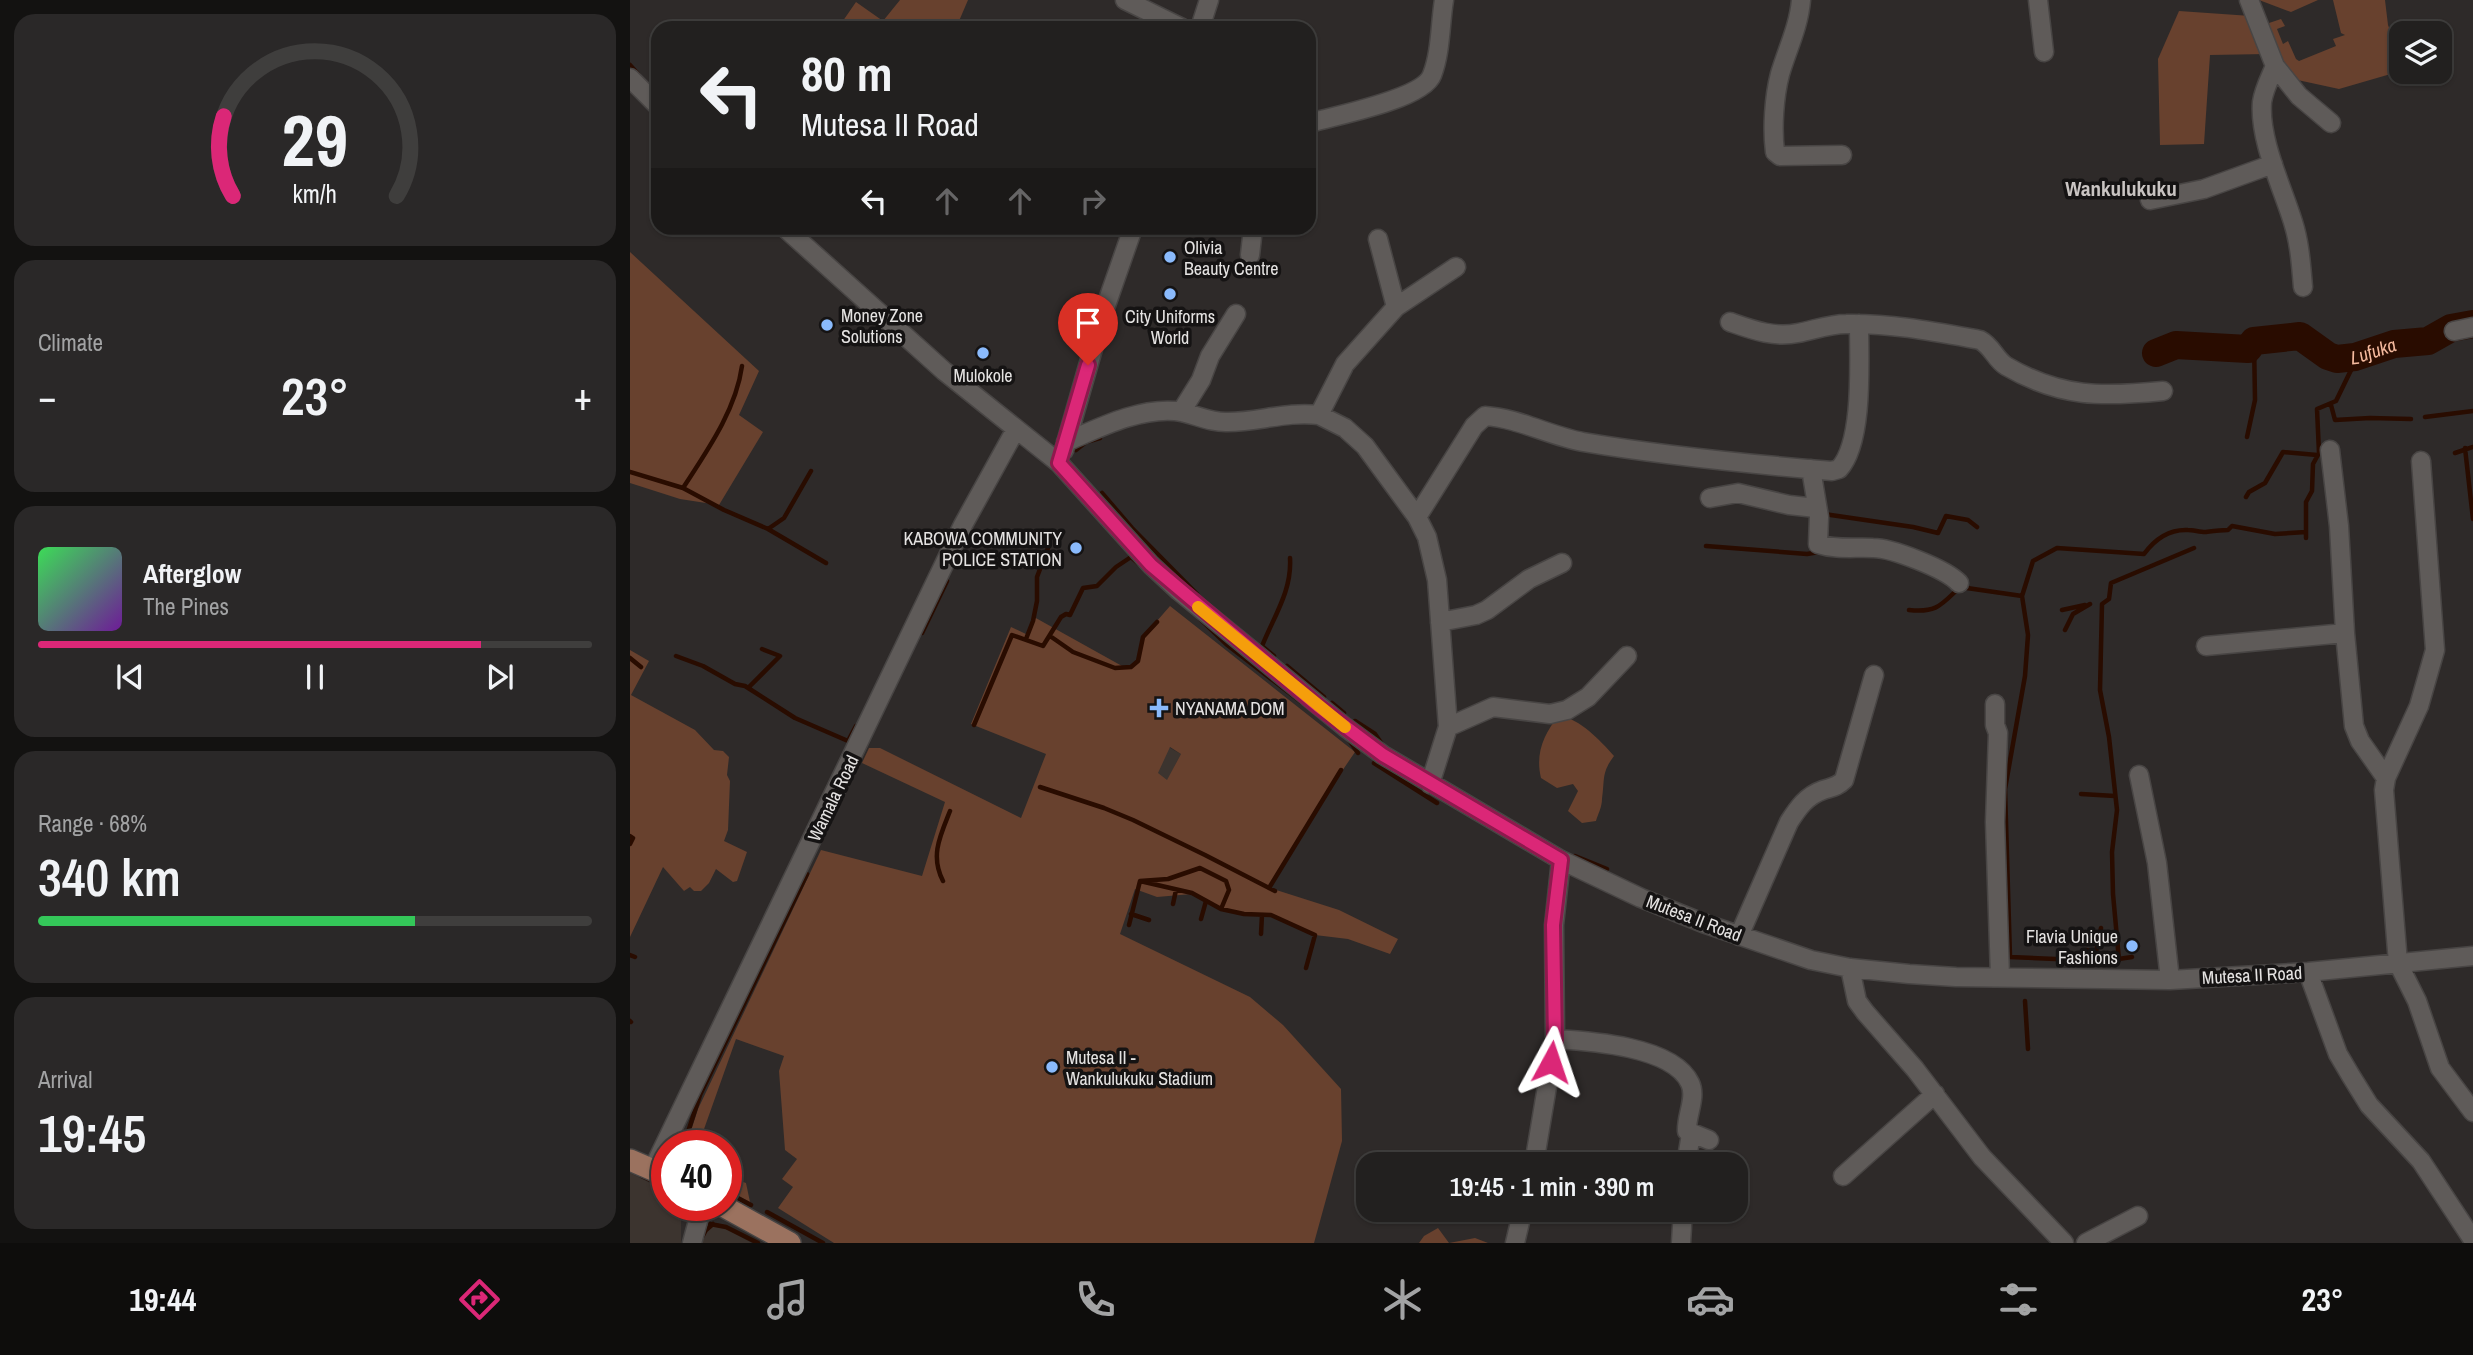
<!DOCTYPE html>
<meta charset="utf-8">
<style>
:root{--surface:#22201f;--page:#2a2828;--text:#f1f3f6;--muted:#a2a3a4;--line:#3f3e3d;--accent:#db2777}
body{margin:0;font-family:"Archivo Narrow",sans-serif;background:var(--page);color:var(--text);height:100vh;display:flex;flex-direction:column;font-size:26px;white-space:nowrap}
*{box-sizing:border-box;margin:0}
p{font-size:23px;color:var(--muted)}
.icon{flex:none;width:38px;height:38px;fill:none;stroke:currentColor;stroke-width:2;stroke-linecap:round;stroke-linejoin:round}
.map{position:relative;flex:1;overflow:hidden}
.sheet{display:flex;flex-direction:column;gap:14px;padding:14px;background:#131211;width:630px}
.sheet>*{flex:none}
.banner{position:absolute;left:21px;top:21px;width:665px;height:214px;border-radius:21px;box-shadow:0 2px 5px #0004,0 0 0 2px var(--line);background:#22201f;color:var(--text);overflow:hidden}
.buttons{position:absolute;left:1759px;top:21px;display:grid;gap:14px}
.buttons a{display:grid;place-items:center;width:63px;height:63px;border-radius:14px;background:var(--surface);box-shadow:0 2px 5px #0004,0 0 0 2px var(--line);font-size:35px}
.speed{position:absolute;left:21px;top:1130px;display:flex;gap:14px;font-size:35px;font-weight:700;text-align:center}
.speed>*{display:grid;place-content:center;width:91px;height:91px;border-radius:50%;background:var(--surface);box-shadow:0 2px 5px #0004,0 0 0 2px var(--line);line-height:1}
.speed .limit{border:10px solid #d22;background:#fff;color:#111}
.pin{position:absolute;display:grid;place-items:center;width:60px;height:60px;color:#fff;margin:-72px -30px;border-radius:50% 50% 50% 0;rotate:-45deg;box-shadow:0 0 7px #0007}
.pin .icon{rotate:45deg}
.me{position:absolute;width:77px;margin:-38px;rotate:5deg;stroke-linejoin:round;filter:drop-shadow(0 0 5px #0008)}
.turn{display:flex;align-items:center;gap:24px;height:147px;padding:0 35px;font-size:32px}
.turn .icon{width:91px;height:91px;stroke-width:2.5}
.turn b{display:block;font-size:49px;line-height:60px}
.lanes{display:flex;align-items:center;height:66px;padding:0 35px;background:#0003;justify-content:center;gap:35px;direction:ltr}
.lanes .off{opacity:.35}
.big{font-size:52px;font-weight:600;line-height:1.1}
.sheet .widget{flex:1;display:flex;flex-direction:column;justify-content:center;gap:10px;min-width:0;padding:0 24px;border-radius:21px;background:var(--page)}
.sheet .dial{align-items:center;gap:0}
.dial svg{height:182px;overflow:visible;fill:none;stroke:var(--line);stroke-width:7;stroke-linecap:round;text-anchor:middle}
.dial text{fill:var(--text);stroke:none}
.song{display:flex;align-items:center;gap:21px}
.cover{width:84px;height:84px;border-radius:10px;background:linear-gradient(135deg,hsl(130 70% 55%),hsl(280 70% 35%))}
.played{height:7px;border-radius:4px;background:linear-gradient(90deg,var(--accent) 80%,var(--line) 80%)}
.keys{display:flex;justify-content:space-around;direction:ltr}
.heat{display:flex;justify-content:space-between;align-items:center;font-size:38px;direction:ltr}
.charge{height:10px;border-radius:5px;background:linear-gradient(90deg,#34c759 68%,var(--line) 0)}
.trip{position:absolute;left:726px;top:1152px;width:392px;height:70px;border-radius:21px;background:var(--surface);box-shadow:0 2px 5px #0004,0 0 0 2px var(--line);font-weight:600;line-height:70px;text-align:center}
.dock{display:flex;height:112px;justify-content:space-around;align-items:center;background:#0e0d0c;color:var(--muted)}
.dock .icon{width:49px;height:49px}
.dock .on{color:var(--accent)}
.dock b{font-size:32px;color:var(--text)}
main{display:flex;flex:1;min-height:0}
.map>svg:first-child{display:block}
</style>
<main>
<section class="sheet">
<div class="widget dial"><svg viewBox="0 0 100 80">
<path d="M14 69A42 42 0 1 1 86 69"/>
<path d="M14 69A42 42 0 0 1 10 34" stroke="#db2777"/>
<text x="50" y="56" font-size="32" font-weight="700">29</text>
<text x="50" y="72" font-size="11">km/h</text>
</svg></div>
<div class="widget"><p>Climate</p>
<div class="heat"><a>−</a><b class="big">23°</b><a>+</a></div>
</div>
<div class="widget">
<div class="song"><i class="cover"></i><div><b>Afterglow</b><p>The Pines</p></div></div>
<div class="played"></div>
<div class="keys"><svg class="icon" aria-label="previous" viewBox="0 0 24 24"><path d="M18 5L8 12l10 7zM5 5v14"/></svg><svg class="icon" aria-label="pause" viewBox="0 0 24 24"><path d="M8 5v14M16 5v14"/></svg><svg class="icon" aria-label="next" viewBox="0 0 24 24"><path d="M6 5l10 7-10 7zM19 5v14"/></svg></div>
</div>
<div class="widget"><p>Range · 68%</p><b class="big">340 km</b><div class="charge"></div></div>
<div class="widget"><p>Arrival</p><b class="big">19:45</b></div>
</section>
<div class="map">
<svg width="1843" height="1243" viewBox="0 0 1843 1243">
<rect width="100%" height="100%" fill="#2e2a29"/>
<!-- built -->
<path fill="#3c342f" d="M520,737l31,17 -14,27 -10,-7z
M0,1173l37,18v15h9l5,12v25h-51z
M86,1223l36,20h-56l8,-15z"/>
<!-- green -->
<path fill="#68412e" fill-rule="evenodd" d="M270,0h68l-12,28h-118l18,-26 27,19z
M1629,0h59l-27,12z
M1703,0h52l3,25 13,36v10l-62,18 -46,-10 -23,-44 -1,-12 12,-4 4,7 -8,3 6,15 5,-3 8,18 3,2 37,-15 -3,-7 12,-4 -4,-2z
M1549,11l72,5 16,38 -57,1 -6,89 -44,1 -2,-86z
M0,252l129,119 -20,44 24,17 -44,73 -39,-6 -50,-16z
M540,606l185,146 -47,69 -38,67 69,22 59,29 -8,15 -42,-15 -33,-4 -44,-20 -27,-1 -23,-5 -29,-15 -35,3 -22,-8 -15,45 130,63 33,28 58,64 1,52 -28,102h-480l-56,-35 15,-21 -11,-8 15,-20 -12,-9 -6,-79 5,-15 -48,-17 -38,107h-9v-9l9,-28 123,-259 101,26 23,-74 -83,-39 7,-15h11l141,70 25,-64 -75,-30 40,-97 17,8 6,-18 88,49 9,1 7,-6 5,-24zM540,747l11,7 -14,26 -9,-7z
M0,650l19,11 -18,34 64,35 19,20 9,1 6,6 -2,18 3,6 -2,49 -4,11 23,11 -10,29 -4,1 -17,-13 -7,14 -8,8h-7l-4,-4 -6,4 -21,-24 -33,70z
M929,715c22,5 40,24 55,41 -13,17 -9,24 -12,43 0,8 -4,15 -6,22l-14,2 -14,-12 10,-20 -5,-7 -16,4 -16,-10c-6,-25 3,-44 18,-63z
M96,1176l20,7 4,19 -24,-13z
M808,1228l11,15 26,-5 13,5h-69l5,-7z"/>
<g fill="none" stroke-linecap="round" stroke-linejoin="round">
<!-- stream -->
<path stroke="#290c00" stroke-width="4.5" d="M0,65l8,9
M1701,405l4,15 35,-2 41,1
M1795,417l48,-6
M1617,437l8,-37 -1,-59
M1835,448l8,71
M446,450l10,-8 14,-4
M1825,453l18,-6
M0,472l53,16c24,-37 53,-78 59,-122
M53,488l41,22 44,19 58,34
M472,493l30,35 65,66
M1616,497l3,-5 16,-9 18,-31 34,3
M1194,514l89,13 25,6 8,-17 22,4 9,7
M138,529l16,-11 27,-47
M1676,538v-36l6,-11 1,-27 6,-11 -2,-44 19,-8 16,-33 -1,-10
M1076,546l101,8 12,-2
M1279,610c28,3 32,-5 51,-23l62,9
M1432,610l23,-5
M570,619l26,25 75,58
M1435,630l8,-16 17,-10
M292,633l25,-52
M420,636l23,16 42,16 16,-1 7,-6 5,-24 14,-15
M396,639l7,-18 4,-20v-24l11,-29
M46,656l27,10 32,18 10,2 50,32 53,23 8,-15
M644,656l-12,-10c12,-30 30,-55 28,-88
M0,658l11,9
M657,666l37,31
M118,688l32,-32 -18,-7
M702,703l12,10
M725,721l20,13 7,10
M344,725l38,-90 31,11 18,-29 5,-3 4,1 13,-27 14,-2 19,-19 15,-10 8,7
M719,740l9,13
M744,763l63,40
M410,787l64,21 29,12 72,35 70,36
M1451,794l34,2
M0,836l3,2 -3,6
M945,856l32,13
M313,881c-13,-25 -3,-45 7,-70
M510,881l52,12 29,16 23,5 27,1 44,20 -9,33
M639,888l72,-118
M543,904l3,-14
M501,914l18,6
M571,919l5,-18
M499,925l11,-44 28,-2 32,-11 26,13 3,9 -8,19
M631,934l1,-19
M0,955l5,2
M1448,960l-68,-3 -5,-168 20,-113 3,-41 -6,-39 11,-35 24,-13 87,6c11,-15 25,-25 44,-24 5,0 12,2 17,2 8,-1 15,-2 23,-2l4,-4 43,8 31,-2
M1489,960l-6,-66 -1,-42 5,-42 -8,-73 -9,-47 2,-86 7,-5 2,-16 83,-35
M1458,961l-3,-6 1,-5 10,2 5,-24
M1475,961l27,-4
M1395,1001l3,48
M0,1021l1,1
M56,1146l2,-14 12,-37 107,-221
M12,1176l25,12
M96,1192l25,13
M49,1206l2,5
M137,1212l56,31
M80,1224l16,3 32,16
M71,1239l5,-9 7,-6"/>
<!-- river -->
<path stroke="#290c00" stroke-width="28" id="s1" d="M1526,353l20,-8 72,4 6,-8 46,-5 28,20 9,3 18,-2 39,-13 34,-3 23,-13 22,-4"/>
<defs>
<path id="minor" d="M495,0l57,28
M1171,0c-2,26 -14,50 -21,74 -6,23 -8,55 -5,78l5,4 62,-1
M1408,0l6,52
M1619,0l26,66 24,30 32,27
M570,28l9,-28
M1645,66c-5,12 -11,23 -13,36 -3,38 20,84 31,120 7,22 8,43 10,65
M0,78l28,28
M679,123c26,-7 114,-24 123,-48 9,-23 8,-51 12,-75
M1520,200l54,-11 69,-25
M155,228l159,143 115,92 92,102 28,26 166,136 38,28 178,105 80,38 62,25 108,37 39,8 59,6 47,3 214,3 138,-8 165,-16
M620,255l3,-27
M766,307l60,-40
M1100,322c23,8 44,16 68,11 16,-3 32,-9 48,-9 45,-1 90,8 134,16 12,6 15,19 26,26 55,32 96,31 157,25
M1824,331l19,-4
M551,412l20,-32 9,-24 26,-42
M689,415l26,13 20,18 52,71 10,20 10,43 11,147 -18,57
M436,442c33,-14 72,-34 109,-31 18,2 34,12 53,11 31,0 59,-11 91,-7l26,-51 51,-57 -18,-68
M434,450l39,-136 30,-86
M1791,461l14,189 -16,56 -33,72 -2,12 14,173 19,38 23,67 33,44
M1181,469l8,48 -1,27c18,6 37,3 55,4 19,0 73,21 86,35
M1080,498l28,-5 51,12 27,3
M787,517l57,-91 11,-10c33,2 65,20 98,26 82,14 166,22 249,29l7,-2c25,-27 20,-109 20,-145
M810,622l36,-7 11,-5 42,-31 33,-16
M1715,633l9,93 6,15 26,37
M1576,646l139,-13 -6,-107 -9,-76
M1365,704v21l3,8 -3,89 5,155
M818,727l45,-20 57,7 17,-4 21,-13 39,-41
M1509,775l18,88 13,117
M1109,936l50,-114c9,-14 17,-26 34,-32 9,-3 14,-3 21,-10l30,-105
M1220,968l7,33 8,11 50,57 67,88 82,86
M1678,972l30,82 13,22 18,29 52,56 52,79
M925,1039c34,2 118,7 135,44 7,14 -4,33 -3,48l22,9
M904,1164l21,-125 -1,-114 7,-65
M1056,1164l5,-30
M23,1169l310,-644 53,-96
M1213,1176l92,-82
M62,1243l10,-37
M885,1243l8,-34
M1051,1243l2,-34
M1456,1243l52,-27"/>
<path id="major" d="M0,1160l37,16
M93,1206l67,37"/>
</defs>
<!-- minor casing -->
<use href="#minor" stroke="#484544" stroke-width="21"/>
<!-- major casing -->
<use href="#major" stroke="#484544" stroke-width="24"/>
<!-- minor -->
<use href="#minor" stroke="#5f5b59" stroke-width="18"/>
<!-- major -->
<use href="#major" stroke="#9b725f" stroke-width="21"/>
</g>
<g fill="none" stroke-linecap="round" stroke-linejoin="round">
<defs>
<path id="route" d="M458,365l-29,98 92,102 167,141 65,49 178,105 -8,65 2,114 -4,23"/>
</defs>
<!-- route casing -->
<use href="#route" stroke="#8e194d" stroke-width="18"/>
<!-- route -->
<use href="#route" stroke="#db2777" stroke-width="12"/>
<!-- slow -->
<path stroke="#f59e0b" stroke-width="12" d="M568,607l147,120"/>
</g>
<!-- markers -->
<g fill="#8abafc" stroke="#151313" stroke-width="2.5">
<circle cx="540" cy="257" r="7"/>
<circle cx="540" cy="294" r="7"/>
<circle cx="197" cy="325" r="7"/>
<circle cx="353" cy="353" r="7"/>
<circle cx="446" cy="548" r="7"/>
<path d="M525.5 697.5h7v7h7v7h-7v7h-7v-7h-7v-7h7z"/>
<circle cx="1502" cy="946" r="7"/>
<circle cx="422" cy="1067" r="7"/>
</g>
<g text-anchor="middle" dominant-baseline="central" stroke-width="7" stroke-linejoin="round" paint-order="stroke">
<!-- poi labels -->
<g font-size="18" fill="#e5e3e2" stroke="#151313" text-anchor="start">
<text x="554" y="247">Olivia<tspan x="554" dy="21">Beauty Centre</tspan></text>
<text x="211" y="315">Money Zone<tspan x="211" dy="21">Solutions</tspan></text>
<text x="540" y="316" text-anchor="middle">City Uniforms<tspan x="540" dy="21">World</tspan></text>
<text x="353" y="375" text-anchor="middle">Mulokole</text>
<text x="432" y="538" text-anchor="end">KABOWA COMMUNITY<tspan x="432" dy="21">POLICE STATION</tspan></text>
<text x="545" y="708">NYANAMA DOM</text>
<text x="1488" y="936" text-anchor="end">Flavia Unique<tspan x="1488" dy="21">Fashions</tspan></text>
<text x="436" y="1057">Mutesa II -<tspan x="436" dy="21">Wankulukuku Stadium</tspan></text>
</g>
<!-- street labels -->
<g font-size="18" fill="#e5e3e2" stroke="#151313">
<text transform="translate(203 798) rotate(-64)">Wamala Road</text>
<text transform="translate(1064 918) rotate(21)">Mutesa II Road</text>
<text transform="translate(1622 975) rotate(-3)">Mutesa II Road</text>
</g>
<!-- water labels -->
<g font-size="19" font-style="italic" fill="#f5ba9e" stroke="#151313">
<text stroke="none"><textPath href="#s1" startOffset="231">Lufuka</textPath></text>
</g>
<!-- quarter labels -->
<g font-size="21" font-weight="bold" fill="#c9c4c2" stroke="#151313">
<text x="1491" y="188">Wankulukuku</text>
</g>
</g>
</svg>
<div class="buttons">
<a><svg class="icon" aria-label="layers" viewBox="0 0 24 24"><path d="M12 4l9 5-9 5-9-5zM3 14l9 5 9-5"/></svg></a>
</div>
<div class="speed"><div class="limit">40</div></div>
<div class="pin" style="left:458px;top:365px;background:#d93025"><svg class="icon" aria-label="arrive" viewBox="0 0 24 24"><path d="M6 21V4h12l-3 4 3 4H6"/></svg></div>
<svg class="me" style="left:921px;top:1062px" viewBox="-20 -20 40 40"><path d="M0-17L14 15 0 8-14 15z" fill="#db2777" stroke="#fff" stroke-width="4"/></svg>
<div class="trip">19:45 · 1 min · 390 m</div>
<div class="banner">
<div class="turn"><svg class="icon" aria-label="left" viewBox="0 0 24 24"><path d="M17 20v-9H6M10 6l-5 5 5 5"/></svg><div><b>80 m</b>Mutesa II Road</div></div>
<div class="lanes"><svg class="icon" aria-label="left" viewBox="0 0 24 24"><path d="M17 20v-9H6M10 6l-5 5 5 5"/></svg><svg class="icon off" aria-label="ahead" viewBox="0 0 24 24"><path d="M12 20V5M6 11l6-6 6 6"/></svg><svg class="icon off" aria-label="ahead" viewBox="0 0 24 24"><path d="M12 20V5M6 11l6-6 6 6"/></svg><svg class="icon off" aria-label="right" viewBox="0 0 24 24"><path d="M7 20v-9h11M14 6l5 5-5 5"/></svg></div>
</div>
</div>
</main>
<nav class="dock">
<b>19:44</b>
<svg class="icon on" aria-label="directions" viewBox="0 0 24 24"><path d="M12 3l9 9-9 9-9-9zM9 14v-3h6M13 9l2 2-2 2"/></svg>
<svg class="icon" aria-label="music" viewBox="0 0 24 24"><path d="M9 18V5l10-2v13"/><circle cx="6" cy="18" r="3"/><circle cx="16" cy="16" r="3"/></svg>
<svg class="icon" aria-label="phone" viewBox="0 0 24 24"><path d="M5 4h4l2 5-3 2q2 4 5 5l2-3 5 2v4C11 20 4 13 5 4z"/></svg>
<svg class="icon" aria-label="climate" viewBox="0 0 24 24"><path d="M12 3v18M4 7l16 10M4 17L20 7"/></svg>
<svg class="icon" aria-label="car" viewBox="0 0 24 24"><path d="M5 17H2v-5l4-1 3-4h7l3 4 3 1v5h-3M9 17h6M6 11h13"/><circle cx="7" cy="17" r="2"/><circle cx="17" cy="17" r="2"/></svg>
<svg class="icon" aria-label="filters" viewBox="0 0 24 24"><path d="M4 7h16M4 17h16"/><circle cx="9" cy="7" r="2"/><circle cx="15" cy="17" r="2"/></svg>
<b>23°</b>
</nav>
